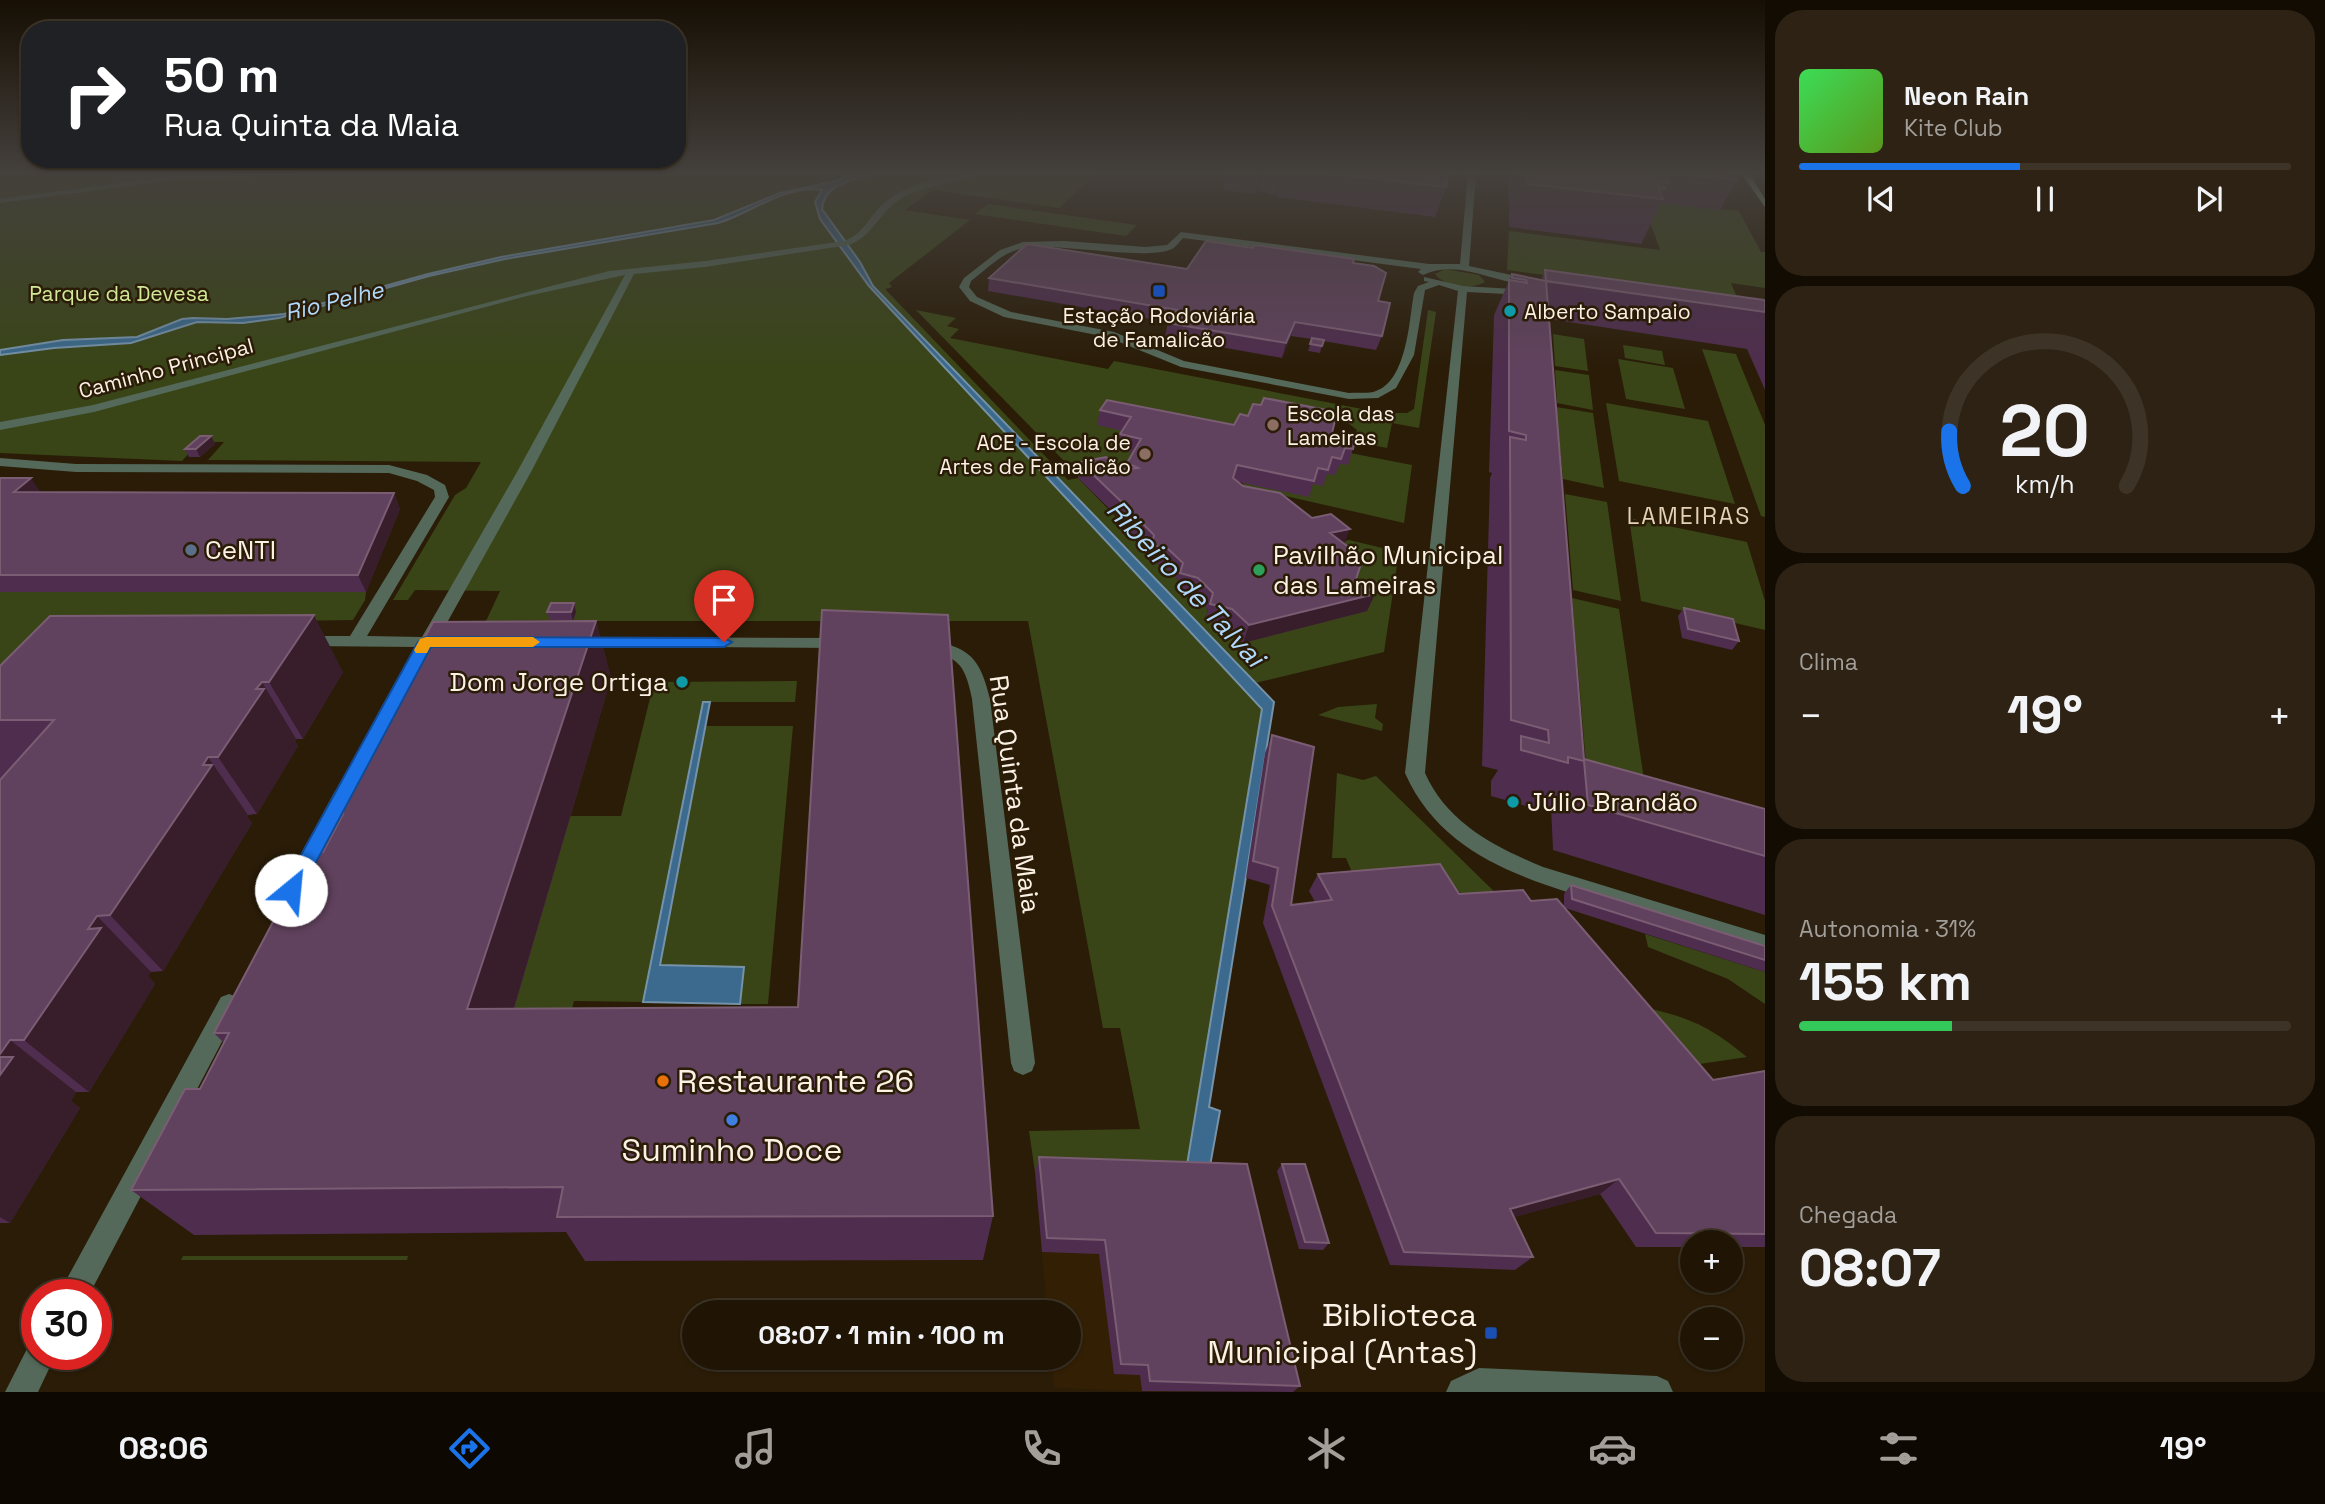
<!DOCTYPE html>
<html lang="pt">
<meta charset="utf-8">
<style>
:root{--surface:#201505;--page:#2d2213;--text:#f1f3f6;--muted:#a29f9a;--line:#3d3427;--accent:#1a73e8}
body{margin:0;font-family:"Space Grotesk",sans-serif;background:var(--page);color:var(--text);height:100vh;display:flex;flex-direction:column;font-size:26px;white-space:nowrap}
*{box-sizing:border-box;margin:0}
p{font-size:23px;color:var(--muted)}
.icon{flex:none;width:38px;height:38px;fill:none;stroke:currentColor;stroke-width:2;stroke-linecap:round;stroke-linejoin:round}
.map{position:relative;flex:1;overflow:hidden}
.sheet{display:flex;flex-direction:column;gap:10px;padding:10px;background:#120c03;width:560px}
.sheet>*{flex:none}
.hud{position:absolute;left:21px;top:21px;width:665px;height:147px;border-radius:28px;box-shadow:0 2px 5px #0004,0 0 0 2px var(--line);background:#202124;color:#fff;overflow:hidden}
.buttons{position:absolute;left:1680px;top:1230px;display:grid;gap:14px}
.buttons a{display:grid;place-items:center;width:63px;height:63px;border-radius:50%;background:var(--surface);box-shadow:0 2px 5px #0004,0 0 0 2px var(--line);font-size:35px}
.speed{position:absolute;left:21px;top:1279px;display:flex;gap:14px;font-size:35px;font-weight:700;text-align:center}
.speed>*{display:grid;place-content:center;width:91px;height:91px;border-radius:50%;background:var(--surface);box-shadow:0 2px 5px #0004,0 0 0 2px var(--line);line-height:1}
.speed .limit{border:10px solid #d22;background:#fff;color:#111}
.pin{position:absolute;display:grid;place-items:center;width:60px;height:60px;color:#fff;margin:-72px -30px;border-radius:50% 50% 50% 0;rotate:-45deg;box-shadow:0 0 7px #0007}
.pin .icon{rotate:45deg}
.me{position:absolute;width:77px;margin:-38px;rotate:28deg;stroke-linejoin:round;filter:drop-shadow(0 0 5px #0008)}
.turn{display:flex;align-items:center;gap:24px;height:147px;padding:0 28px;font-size:32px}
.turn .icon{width:91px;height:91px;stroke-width:2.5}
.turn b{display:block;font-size:49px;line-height:60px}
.big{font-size:52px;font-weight:600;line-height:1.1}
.sheet .card{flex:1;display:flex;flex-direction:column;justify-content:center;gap:10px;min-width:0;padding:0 24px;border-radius:28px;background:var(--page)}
.sheet .dial{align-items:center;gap:0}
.dial svg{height:182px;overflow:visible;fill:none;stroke:var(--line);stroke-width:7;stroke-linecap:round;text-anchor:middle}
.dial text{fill:var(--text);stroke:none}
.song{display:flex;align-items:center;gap:21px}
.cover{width:84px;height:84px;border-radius:10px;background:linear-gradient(135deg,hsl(130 70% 55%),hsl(90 70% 35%))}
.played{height:7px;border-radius:4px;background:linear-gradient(90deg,var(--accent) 45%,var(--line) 45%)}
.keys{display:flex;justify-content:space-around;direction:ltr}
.heat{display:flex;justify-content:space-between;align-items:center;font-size:38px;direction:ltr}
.charge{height:10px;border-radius:5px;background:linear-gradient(90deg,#34c759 31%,var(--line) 0)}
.trip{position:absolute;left:682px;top:1300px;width:399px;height:70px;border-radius:35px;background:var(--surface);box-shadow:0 2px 5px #0004,0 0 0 2px var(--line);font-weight:600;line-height:70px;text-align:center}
.tabs{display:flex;height:112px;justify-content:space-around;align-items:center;background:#0d0802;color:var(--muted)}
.tabs .icon{width:49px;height:49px}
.tabs .on{color:var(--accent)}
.tabs b{font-size:32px;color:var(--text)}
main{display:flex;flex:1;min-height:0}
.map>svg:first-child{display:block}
</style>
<main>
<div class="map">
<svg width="1765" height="1392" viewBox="0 0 1765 1392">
<rect width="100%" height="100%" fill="#2a1c07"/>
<!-- built -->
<path fill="#321f04" d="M1035,1172l35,2 89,218 -105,-4 -3,-30h18v-46h-22z"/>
<!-- green -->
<path fill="#394517" d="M0,173h1097l-38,35 -126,-18 -28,20 65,10 -81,63 3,4 -7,2 183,191 10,-2 72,74 -1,9 15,5 44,44 -3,11 22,5 113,-84 9,-2 50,12 -15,100 -129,31 -378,-393 -7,-4 392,423 -77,468 -150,-5 -6,-41 111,-2 -20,-101h-17l-75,-407h-455l-19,-9 -4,8 -64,1 14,-30 -85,-1 -7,10h-15l62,-105 11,-7 15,-26 -273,-2 16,-18h-25l-17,19 -182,-8z
M1653,202l86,9 22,41h4v36l-34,-5 8,19 -232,-32 2,-39 151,19 -14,-39z
M988,204l149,21 -11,11 -152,-22z
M1445,269l34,6 6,7c-14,8 -40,5 -50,-8z
M916,310l40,8 -9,8 12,3 -9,9 158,31 6,-8 269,52h24l7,-4 14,-99 8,2 -17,116 -27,-5 -5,25 -25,-5 -8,-5 3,-8 -9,-7 -23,-4 -3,6 -78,6 -116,1 10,23 -14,23 -61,-18z
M1553,334l31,5 4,32 -33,-5z
M1623,345l39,6 3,14 -40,-7z
M1702,349l34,5 29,71v92l-4,-1z
M1618,359l55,9 12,41 -59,-10z
M1555,370l34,5 4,35 -36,-7z
M1606,403l102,18 27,83 -116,-23z
M1556,407l37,6 11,75 -41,-9z
M1350,453l62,12 -8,58 -162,-37 1,-3 70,1z
M1565,494l42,8 14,99 -48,-11z
M1629,518l118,24 18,59v29l-124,-29z
M0,592h366l-1,8 -12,20 -216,3 -137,153z
M1572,598l47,11 25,171 -58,-16z
M797,681l-2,21h-92l-60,300 -69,-1 -5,19 -58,-2 59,-202h51l33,-134z
M1377,704l-2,14 8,6 -1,7 -64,-16 20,-8z
M706,726h87l-25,278h-28l3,-37 -83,-1z
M1337,773l26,7 13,-4 134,131 -34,2 -14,-16 -33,-11 -71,5 -12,-29h-14z
M1645,934l120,38v32l-37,-25 -80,-32z
M1643,1007c48,11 66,19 104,50l-54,8z
M183,1256h225l-1,4h-226z"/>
<!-- water -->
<path fill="#3b6a8e" stroke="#7592a8" stroke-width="2" d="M856,173h18c-20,7 -50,10 -52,36l38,53 13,24 401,416 -65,405 11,4 -12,66h-23l77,-468 -393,-423 -49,-67 -5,-17 7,-12c-35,-6 -71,23 -104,33l-213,36 -76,17 -150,42 -36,5 -46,-1 -66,21 -77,5 -54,7v-5l63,-10 74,-3 45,-18 11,-1 34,1 57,-5 144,-40 73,-17 213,-37 66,-27 52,-11z
M703,702h7l-50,263 84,2 -4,37 -97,-2z"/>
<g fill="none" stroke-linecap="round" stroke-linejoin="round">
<!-- minor -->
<path fill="#546959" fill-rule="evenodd" d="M275,173h62l-166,7 -171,23v-4l171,-23z
M967,173h14c-22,11 -53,10 -79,25 -22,13 -29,38 -53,47l-144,22 -71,7 -103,198 -92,165 12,1 2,4 -8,5h-12l-40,70h-12l-3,-4 38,-66 -111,-1 -8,-5 8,-5h45l85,-139 -1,-7 -17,-9 -28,-8 -313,-1 -76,-6v-8l76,6 313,1 38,10 18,10 4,12 -82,139 55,1 95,-165 108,-197 -98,21 -433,116 -94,18v-8l93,-17 516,-134 96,-10 139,-20c19,-7 23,-21 36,-34 22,-22 58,-29 87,-34z
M1468,173h8l-7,93 67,14v4c-39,3 -74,-27 -113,-9l-5,-3 3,-3 -238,-31c-3,3 -7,9 -11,11 -27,12 -110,-6 -146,-1 -22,2 -39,21 -55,33l-2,6 8,10 34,15 103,20 70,29 165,32c8,-1 20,1 27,-2 31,-11 33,-70 38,-98l4,-7 11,-4 -5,-1v-4l39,9 66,4v4l-3,1 -59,-3 -42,481c22,50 70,74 118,94l222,68v20c-49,-16 -98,-32 -147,-47 -84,-27 -174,-47 -213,-135l53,-482 -19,-6 -14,5 -11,65 -18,33 -18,10 -29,1 -168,-32 -74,-30 -103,-20 -34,-16 -11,-14 5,-9 36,-28 23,-8 42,-1 81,6 21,-2 14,-13 248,32h31z
M578,637l266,1 8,5 -8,5 -272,-2 -2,-4z
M928,640c42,7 52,18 62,59l45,364 -3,8 -9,4 -9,-4 -3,-8 -39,-364c-8,-38 -14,-41 -50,-50l-2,-4 2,-4z
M342,789l7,2 3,5 -44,83 -7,3 -7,-3 -3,-6 3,-6 41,-76z
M229,994l8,3 4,8 -4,8 -148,282h-31l163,-298z
M37,1341v13h19l-18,38h-33l25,-49z
M1479,1368l178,8 11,5 5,11h-227l5,-11z"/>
<!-- major -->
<path fill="#88b494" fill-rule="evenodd" d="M1741,173h8l16,26v8z"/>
</g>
<!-- wall -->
<path fill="#4f2d4e" d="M1226,173h223l-3,14 -11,30 -158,-20 2,-8 -3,6 -18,-4 -3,3 -32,-4z
M1508,173h224l5,7 -17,30 -59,-7 -20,41 -132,-17v-16l1,-4h-1l-1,-19 1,-2h-1z
M1253,248l100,15 25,38 4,35 -6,14 -53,-9 -3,12 -12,-2 4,-12 -21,-3 -9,22 -117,-21 3,-15 -180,-31 1,-13 198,-9z
M1545,270l220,32v88l-18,-41 -198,-30 35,440 181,50v106l-212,-65 -2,-43 -11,-3 -4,5 -45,-13v-15l7,-11 -16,-4 8,-288 2,-5 -3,-1 5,-157 18,-41 29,6z
M1100,410l134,15 14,-9 77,3 7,14 21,16 -5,16 -8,-1 -5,11 -8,-1 -4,12 -10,-2 -4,13 -71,-15 5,4 101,58 12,35 19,15 -8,17 -124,32 -16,-17 -22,-5 3,-11 -15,-15 -18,-5 3,-10 -14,-14 -16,-5 2,-9 -13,-14 -15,-4 3,-10 -47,-46 2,-16 40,8h5l2,-7 5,-10 -14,-3 2,-16 3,-3 -26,-6z
M211,436l4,8 -15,13h-11l-4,-8z
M0,478l41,14 353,1 6,16 -34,83h-366z
M574,603l2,9 -3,9 -23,-1 -3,-8z
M1684,608l55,33 -7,9 -50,-12 -4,-22z
M596,621l15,57 -97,331 479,207 -10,44 -398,1 -19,-29 -372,3 -63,-45 69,-101 24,-46 -10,-10 109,-181 14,-27 -7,-11 75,-120 9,-16 -5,-11z
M0,666l343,6 -40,67h-7l-1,2 3,5 -41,68 -9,1 -1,1 5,7 -89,148 -12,1 -3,4 7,8 -66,108h-13l-5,9 9,7 -70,115h-10v-443l2,-2h-2z
M1272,735l19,170 24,-3 -6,-11 9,-17 141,20 72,7 33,6v-13l7,-9 194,61v26l-200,-64 148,172 52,-9v176h-34v-5h-39v5h-56l-36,-53 -86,23 19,40 -18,13 -125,-5 -127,-342 7,-38 -24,-7 19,-125z
M1039,1157l261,229 -7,6 -151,-1 -2,-16 -26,-1 -15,-120 -57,-2 -7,-80z
M1282,1164l47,79 -6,7 -24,-1 -22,-78z"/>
<!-- shaded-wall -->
<path fill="#381d2b" d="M1260,173h2l-4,18 -3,3z
M1282,173h2l-5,16 -3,6z
M1295,322l-4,14 -9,22 4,-15z
M211,436l4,8 -15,13 -4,-8z
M31,478l11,16 -28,-2z
M394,493l6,16 -34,83 -8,-17z
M1350,529l-6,16 -14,-12z
M1375,594l-8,17 -124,32 6,-18z
M574,603l2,9 -3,9 -2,-9z
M314,615l29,57 -40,67 -34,-57z
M596,621l15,57 -113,384 -31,-53z
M262,682l34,57 -1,2 3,5 -41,68 -39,-57 38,-68z
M208,757l40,58 -1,1 5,7 -89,148 -53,-56z
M97,916l54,56 -3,4 7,8 -66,108 -65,-52 64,-111z
M10,1040l66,52 -5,9 9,7 -70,115 -10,-6v-163z
M1619,1179l-19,15 -107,29 17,-14z"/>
<!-- building -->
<path fill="#61425e" stroke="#7a5d73" stroke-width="2" d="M1324,173h125l-3,14z
M1526,173h108l20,2 9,24 -136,-15z
M1634,173h98l5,7 -69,-7 1,2 -10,-1 1,4 8,1 2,4 -9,-1 4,7 -6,-1 -5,-13z
M1206,241l47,7 2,-3 99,14 -1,4 21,3 12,7 -8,28 12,2 -8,33 -87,-14 -9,21 -118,-20 9,-13 -188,-32 38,-34 160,25z
M1545,270l219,30 1,2v10l-219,-31z
M1512,274l34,7 38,478 181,50v47l-177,-51 -4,-44 -16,-4v6l-47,-13v-14l28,7 -1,-13 -37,-10 -1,-283 16,3v-5l-17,-4v-151l18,3 -1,-3 -14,-2z
M1312,338l12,2 -2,6 -12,-2z
M1264,398l63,12 -2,9 10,2 -3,12 24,4 -3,12 -8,-1 -4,11 -9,-2 -4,13 -10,-2 -4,13 -77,-16 -4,13 10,8 37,7 32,25 19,-4 19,15 -20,4 33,25 -7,21 19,15 -126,31 -17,-16 -22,-5 3,-11 -15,-15 -18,-5 3,-10 -15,-14 -16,-4 2,-10 -13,-13 -15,-4 3,-9 -49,-47 26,-5 14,13 18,-2 -11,-5 14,-24 -21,-5 11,-17 -31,-7 7,-10 127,25 6,-11 8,2 5,-12 8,1z
M200,436h11l-15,13h-11z
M0,478h31l-17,14 380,1 -36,82h-358z
M551,603h23l-3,9h-24z
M1684,608l49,11 6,22 -51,-12z
M822,610l126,5 45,601 -436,1 6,-30 -432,3 54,-101h15l29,-56h-15l96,-181h13l20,-38h-13l64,-120h11l14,-27h-10l24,-45 163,-1 -129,388 331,-2z
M314,615l-45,67h-7l-6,7h8l-46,68h-10l-5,8h9l-102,150 -13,1 -9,13 13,-1 -77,112h-14l-10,14v-274l54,-60h-54v-54l50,-50z
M1272,735l42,12 -23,158 41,-5 -14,-26 122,-10 19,30 64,-4 8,11 26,-2 156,181 52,-9v163l-109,-1 -37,-54 -109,30 23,48 -129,-5 -132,-346 6,-38 -25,-7z
M1571,885l194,61v14l-193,-61z
M0,1057h13l-13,18z
M1039,1157l208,7 53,222 -150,-5 -2,-16 -27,-1 -16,-124 -58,-2z
M1282,1164h23l24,79 -24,-1z"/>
<!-- sky -->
<linearGradient id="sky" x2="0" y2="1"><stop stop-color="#170f04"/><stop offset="0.47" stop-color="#44403c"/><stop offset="1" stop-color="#44403c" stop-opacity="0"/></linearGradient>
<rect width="1765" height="367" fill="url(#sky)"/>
<!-- route -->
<path fill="#1a73e8" stroke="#114b97" stroke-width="2" d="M426,637l298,1 8,4 -8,5h-293l-133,249 -7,2 -6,-2 -3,-6 3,-6 133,-242z"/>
<!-- slow -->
<path fill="#f59e0b" d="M426,637h107l7,5 -7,5h-103l-3,6h-11l-2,-3 6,-11z"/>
<!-- markers -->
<g fill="#1a4fb4" stroke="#2a1c07" stroke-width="2.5">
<rect x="1152" y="284" width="14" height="14" rx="3.5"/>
<rect x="1484" y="1326" width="14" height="14" rx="3.5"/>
</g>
<g fill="#0f9aa8" stroke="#2a1c07" stroke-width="2.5">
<circle cx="1510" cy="311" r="7"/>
<circle cx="682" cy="682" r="7"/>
<circle cx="1513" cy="802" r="7"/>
</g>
<g fill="#8d6e63" stroke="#2a1c07" stroke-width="2.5">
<circle cx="1273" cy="425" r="7"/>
<circle cx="1145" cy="454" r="7"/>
</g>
<circle fill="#5c6f8a" stroke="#2a1c07" stroke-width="2.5" cx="191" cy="550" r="7"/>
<circle fill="#2e9e5b" stroke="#2a1c07" stroke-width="2.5" cx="1259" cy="570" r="7"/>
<circle fill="#e8710a" stroke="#2a1c07" stroke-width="2.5" cx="663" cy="1081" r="7"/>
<circle fill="#3f7fe0" stroke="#2a1c07" stroke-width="2.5" cx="732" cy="1120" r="7"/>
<g text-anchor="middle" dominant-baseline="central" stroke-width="5" stroke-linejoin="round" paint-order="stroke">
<!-- far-park labels -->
<g font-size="21" fill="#d0e897" stroke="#2a1c07">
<text x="119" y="293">Parque da Devesa</text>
</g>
<!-- far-poi labels -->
<g font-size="21" fill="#fbf1e4" stroke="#2a1c07" text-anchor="start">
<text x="1524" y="311">Alberto Sampaio</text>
<text x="1159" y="315" text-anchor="middle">Estação Rodoviária<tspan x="1159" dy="24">de Famalicão</tspan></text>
<text x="1287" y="413">Escola das<tspan x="1287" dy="24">Lameiras</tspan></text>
<text x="1131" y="442" text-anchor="end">ACE - Escola de<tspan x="1131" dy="24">Artes de Famalicão</tspan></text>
</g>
<!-- far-street labels -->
<g font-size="21" fill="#fbf1e4" stroke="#2a1c07">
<text transform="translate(166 368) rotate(-15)">Caminho Principal</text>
</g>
<!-- far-water labels -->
<g font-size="23" font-style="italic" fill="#afd8fb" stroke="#2a1c07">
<text transform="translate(334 301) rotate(-14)">Rio Pelhe</text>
</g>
<!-- far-neighbourhood labels -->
<g font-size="23" letter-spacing="2" fill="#e4d1b8" stroke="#2a1c07">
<text x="1689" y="516">LAMEIRAS</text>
</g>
<!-- poi labels -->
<g font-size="26" fill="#fbf1e4" stroke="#2a1c07" text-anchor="start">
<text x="205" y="550">CeNTI</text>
<text x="1273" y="555">Pavilhão Municipal<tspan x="1273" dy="30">das Lameiras</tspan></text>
<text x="668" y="682" text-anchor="end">Dom Jorge Ortiga</text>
<text x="1527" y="802">Júlio Brandão</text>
</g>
<!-- street labels -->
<g font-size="26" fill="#fbf1e4" stroke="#2a1c07">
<text transform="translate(1015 794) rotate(82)">Rua Quinta da Maia</text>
</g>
<!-- water labels -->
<g font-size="28" font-style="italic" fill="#afd8fb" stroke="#2a1c07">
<text transform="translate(1186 583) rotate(47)">Ribeiro de Talvai</text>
</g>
<!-- near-poi labels -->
<g font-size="32" fill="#fbf1e4" stroke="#2a1c07" text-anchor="start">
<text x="677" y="1081">Restaurante 26</text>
<text x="732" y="1150" text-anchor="middle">Suminho Doce</text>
<text x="1477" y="1315" text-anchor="end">Biblioteca<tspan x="1477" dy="37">Municipal (Antas)</tspan></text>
</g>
</g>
</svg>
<div class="buttons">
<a>+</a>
<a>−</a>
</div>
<div class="speed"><div class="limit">30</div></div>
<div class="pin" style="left:724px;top:642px;background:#d93025"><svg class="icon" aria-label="arrive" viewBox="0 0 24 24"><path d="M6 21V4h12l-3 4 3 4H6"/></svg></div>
<svg class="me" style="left:291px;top:890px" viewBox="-20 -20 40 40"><circle r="19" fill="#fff"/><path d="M0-13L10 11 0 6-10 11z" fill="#1a73e8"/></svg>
<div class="trip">08:07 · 1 min · 100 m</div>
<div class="hud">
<div class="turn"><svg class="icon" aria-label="right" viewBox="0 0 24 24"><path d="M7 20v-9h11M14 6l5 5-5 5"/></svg><div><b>50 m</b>Rua Quinta da Maia</div></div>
</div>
</div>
<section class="sheet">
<div class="card">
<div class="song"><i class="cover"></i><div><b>Neon Rain</b><p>Kite Club</p></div></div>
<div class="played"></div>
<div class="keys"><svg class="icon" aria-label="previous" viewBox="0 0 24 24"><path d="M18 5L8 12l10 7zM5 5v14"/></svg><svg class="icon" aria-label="pause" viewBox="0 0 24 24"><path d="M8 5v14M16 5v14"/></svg><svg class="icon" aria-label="next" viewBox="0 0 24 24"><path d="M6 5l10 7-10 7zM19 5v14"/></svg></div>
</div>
<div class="card dial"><svg viewBox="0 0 100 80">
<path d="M14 69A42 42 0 1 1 86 69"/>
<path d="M14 69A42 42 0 0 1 8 45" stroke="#1a73e8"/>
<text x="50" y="56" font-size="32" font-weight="700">20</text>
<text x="50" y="72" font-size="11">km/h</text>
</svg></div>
<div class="card"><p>Clima</p>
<div class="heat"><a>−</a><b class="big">19°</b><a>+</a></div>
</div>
<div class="card"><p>Autonomia · 31%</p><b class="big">155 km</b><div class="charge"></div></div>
<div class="card"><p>Chegada</p><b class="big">08:07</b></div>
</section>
</main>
<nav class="tabs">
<b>08:06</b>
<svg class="icon on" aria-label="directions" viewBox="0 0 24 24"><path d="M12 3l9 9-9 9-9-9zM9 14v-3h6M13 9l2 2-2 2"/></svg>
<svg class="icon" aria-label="music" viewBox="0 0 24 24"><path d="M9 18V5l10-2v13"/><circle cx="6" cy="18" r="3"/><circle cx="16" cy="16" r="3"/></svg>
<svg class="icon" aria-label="phone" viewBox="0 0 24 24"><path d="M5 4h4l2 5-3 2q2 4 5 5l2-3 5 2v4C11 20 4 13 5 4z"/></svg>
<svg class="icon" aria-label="climate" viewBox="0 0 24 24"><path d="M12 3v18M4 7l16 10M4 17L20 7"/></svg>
<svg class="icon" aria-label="car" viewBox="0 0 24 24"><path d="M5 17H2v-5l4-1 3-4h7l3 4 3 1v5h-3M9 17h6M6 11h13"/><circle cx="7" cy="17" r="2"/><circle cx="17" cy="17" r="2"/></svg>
<svg class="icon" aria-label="filters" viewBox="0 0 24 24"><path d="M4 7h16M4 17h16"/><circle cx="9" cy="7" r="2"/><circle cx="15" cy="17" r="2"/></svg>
<b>19°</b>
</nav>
